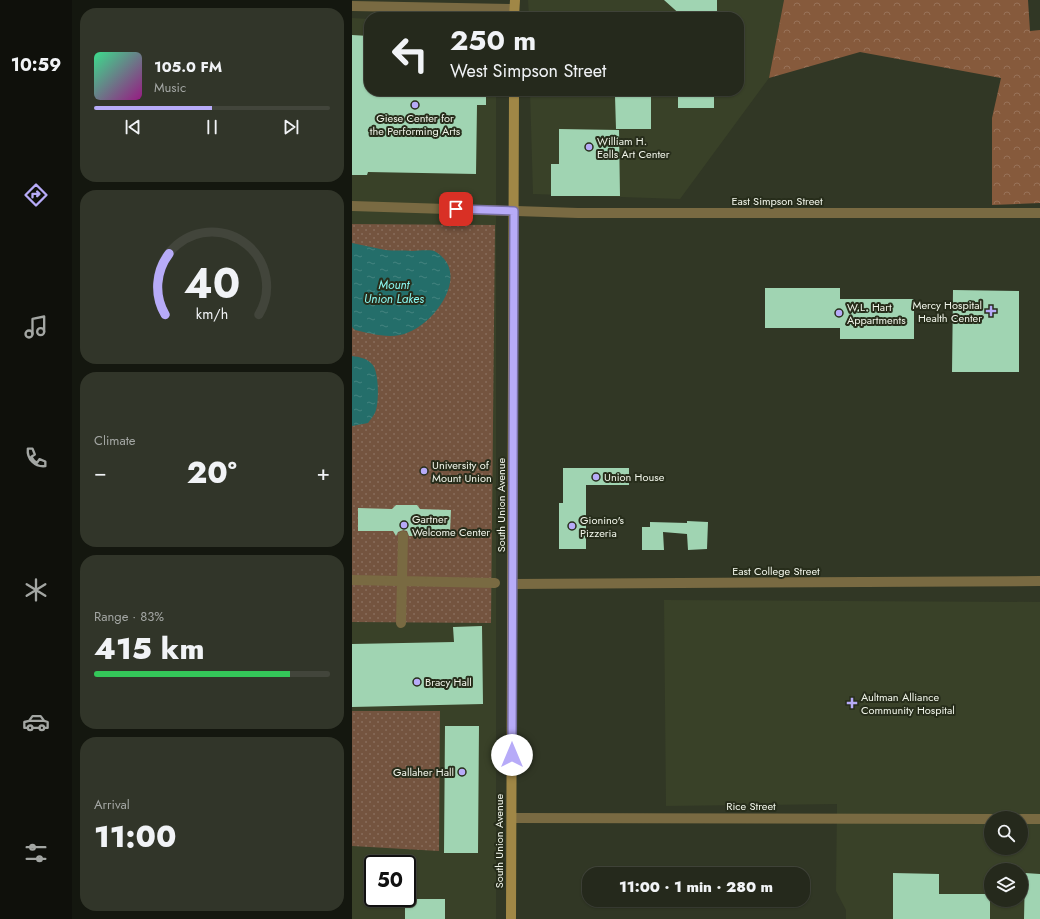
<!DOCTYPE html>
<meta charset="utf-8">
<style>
:root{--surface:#25291c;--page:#313529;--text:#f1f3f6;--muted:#a3a6a3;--line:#42453b;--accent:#b7abf8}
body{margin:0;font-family:Jost,sans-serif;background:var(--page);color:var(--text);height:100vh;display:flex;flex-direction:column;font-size:15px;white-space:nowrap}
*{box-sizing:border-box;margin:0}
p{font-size:13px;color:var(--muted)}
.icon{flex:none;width:22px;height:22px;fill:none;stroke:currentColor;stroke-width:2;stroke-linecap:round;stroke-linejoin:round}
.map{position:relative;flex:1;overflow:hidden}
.sheet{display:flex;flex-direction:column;gap:8px;padding:8px;background:#14170f;width:280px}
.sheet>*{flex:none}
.hud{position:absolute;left:12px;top:12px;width:380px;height:84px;border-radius:16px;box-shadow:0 1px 3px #0004,0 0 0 1px var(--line);background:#25291c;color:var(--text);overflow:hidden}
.fabs{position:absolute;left:632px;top:811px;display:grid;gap:8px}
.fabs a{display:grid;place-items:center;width:44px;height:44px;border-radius:50%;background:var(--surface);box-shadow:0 1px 3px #0004,0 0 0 1px var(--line);font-size:20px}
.speed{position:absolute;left:12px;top:855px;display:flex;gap:8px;font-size:20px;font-weight:700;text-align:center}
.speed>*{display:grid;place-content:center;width:52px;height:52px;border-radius:50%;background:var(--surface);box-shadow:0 1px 3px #0004,0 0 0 1px var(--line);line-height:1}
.speed .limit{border:2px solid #111;border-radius:6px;background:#fff;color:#111}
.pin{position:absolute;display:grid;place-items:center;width:34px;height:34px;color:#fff;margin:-17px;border-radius:8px;box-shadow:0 2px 6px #0006}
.me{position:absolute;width:44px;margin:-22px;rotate:0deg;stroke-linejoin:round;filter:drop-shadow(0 0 3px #0008)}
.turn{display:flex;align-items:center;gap:14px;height:84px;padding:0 20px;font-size:18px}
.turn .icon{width:52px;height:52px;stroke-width:2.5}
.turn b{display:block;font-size:28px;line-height:34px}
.big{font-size:30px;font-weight:800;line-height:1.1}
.sheet .card{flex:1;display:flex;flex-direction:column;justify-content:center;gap:6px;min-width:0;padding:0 14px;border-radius:16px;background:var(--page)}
.sheet .dial{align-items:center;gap:0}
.dial svg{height:104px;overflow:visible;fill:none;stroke:var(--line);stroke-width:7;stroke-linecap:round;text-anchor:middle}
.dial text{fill:var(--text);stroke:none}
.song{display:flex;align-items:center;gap:12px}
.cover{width:48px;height:48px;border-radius:6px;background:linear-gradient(135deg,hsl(150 70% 55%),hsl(310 70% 35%))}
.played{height:4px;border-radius:2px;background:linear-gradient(90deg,var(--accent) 50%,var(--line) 50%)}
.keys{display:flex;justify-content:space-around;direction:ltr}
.heat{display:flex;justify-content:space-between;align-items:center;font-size:22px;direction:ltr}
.charge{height:6px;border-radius:3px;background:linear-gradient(90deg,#34c759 83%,var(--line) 0)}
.trip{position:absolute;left:230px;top:867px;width:228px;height:40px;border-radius:16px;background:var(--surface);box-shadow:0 1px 3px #0004,0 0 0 1px var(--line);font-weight:800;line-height:40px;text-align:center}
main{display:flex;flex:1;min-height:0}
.tab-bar{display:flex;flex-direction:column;width:72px;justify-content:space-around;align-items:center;background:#0f100b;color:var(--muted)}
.tab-bar .icon{width:28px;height:28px}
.tab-bar .current{color:var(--accent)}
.tab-bar b{font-size:18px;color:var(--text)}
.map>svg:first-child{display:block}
</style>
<main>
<nav class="tab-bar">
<b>10:59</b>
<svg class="icon current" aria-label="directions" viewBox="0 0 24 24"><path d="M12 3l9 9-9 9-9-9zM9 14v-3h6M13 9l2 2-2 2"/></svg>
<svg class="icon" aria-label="music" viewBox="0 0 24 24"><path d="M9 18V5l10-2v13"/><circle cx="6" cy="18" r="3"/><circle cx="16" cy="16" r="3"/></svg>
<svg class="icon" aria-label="phone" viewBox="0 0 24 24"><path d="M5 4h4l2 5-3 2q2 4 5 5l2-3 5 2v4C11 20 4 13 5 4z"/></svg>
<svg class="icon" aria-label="climate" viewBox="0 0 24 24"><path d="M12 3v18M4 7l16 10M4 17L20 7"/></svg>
<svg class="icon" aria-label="car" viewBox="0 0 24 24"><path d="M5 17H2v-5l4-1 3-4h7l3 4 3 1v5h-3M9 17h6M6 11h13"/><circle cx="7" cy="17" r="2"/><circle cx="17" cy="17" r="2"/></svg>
<svg class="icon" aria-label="filters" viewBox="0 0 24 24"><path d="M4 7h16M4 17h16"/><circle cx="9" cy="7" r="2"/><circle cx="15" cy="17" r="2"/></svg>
</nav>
<section class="sheet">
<div class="card">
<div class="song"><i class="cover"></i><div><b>105.0 FM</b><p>Music</p></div></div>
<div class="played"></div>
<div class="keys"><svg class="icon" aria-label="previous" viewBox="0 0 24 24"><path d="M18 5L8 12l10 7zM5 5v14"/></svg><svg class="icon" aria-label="pause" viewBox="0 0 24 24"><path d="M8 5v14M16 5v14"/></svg><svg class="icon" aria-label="next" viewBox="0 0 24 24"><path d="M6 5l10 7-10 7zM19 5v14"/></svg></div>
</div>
<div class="card dial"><svg viewBox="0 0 100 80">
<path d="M14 69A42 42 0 1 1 86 69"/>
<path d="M14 69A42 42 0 0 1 17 22" stroke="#b7abf8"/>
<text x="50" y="56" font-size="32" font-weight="700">40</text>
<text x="50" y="72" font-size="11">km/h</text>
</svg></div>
<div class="card"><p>Climate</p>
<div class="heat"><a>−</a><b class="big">20°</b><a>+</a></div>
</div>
<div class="card"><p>Range · 83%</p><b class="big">415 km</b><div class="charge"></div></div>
<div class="card"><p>Arrival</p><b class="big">11:00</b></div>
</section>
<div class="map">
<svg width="688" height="919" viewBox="0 0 688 919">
<defs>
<pattern id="forest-crowns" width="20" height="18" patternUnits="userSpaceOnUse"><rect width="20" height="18" fill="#865a3c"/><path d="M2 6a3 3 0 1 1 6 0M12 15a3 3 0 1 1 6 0" fill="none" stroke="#987258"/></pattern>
<pattern id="park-dots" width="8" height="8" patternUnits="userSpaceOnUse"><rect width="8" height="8" fill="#74543f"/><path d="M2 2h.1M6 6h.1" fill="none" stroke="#886d5b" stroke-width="1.8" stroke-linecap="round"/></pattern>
<pattern id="water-ripples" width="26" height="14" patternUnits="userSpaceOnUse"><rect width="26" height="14" fill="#246e6a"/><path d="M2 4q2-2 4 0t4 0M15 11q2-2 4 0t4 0" fill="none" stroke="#44837f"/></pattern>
</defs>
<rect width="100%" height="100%" fill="#313725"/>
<!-- built -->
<path fill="#394128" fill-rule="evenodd" d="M176,0h256l-15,78 -89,121 -147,-5 -3,-103h209v-74h-210z
M0,18l17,1v72h127v828h-144zM21,864h34v34h-34z
M312,600l376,2v317h-194v-9l-10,-19 1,-87 -171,2zM639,818h30v30h-30zM639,870h30v30h-30z"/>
<!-- forest -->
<path fill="url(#forest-crowns)" d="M432,0h244l2,31 10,-1v173l-48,2v-87l9,-40 -141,-26 -91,26z"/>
<!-- park -->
<path fill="url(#park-dots)" d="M0,224l143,1 -4,398 -139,-1z
M0,711h88l-1,140 -87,-5z"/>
<!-- water -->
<path fill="url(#water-ripples)" d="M0,243c11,2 22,5 33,7 9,1 18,0 27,1 7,0 19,-2 24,1 37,23 -5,78 -36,83 -15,3 -31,-2 -45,-5l-3,-3z
M0,356c8,1 14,2 20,8 7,7 7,36 4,46 -1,4 -5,9 -8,13l-16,3z"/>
<!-- building -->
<path fill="#a0d4b2" d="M312,0h53v17h-34z
M0,35l17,1v55h117v14h-9l-1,69 -108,-2 -1,3h-15z
M326,91h36v17h-36z
M299,95v34h-35l-1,-33z
M207,129l60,1 1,66h-69v-32h8z
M413,288h75v11h74v40h-74v-11h-75z
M601,290l66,1v81h-67z
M211,468h66v17h-43v64h-27v-46h4z
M44,505h21l3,4 31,1 -1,22 -32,-1 -2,5h-7l-2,-5 -4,-1 -5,2 -2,4 -3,-5h-35v-23l34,1z
M335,521l21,1 -1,27 -19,1 -1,-16 -24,-2 1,18h-22v-23h8v-5l37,1z
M130,626l1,78 -131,3v-63l102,-2 -1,-15z
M93,726h34l-1,127h-34z
M541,873l46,1v20h51v25h-97z
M673,873l15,1v45h-16z
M53,899h40v20h-40z"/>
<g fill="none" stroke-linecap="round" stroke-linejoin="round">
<!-- street -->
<path stroke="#796a42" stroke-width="10" d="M0,6l162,3
M0,206l226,7h462
M0,580l143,3
M161,584l527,-3
M49,623l2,-87
M160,818l479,1
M669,819h19"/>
<!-- secondary -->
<path stroke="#a08746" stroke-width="10" d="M162,17l1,-17
M159,919l3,-828"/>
</g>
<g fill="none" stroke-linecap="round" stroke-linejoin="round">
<defs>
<path id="route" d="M104,209l58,2 -2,544"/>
</defs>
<!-- route casing -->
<use href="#route" stroke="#776fa1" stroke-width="10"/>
<!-- route -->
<use href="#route" stroke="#b7abf8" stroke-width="7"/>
</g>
<!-- markers -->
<g fill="#b7abf8" stroke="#272d1b" stroke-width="1.5">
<circle cx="63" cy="105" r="4"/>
<circle cx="237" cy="147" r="4"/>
<path d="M637 305h4v4h4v4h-4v4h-4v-4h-4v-4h4z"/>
<circle cx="487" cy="313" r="4"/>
<circle cx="72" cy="471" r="4"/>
<circle cx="244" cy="477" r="4"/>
<circle cx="52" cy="525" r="4"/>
<circle cx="220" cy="526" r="4"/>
<circle cx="65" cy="682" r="4"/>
<path d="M498 697h4v4h4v4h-4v4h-4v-4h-4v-4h4z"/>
<circle cx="110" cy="772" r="4"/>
</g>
<g text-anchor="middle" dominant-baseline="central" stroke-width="4" stroke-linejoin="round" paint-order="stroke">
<!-- poi labels -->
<g font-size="11" fill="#f1f5ea" stroke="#272d1b" text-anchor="start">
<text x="63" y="118" text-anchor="middle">Giese Center for<tspan x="63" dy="13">the Performing Arts</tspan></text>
<text x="245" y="141">William H.<tspan x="245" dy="13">Eells Art Center</tspan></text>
<text x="630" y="305" text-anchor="end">Mercy Hospital<tspan x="630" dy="13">Health Center</tspan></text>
<text x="495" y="307">W.L. Hart<tspan x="495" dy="13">Appartments</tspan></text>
<text x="80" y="465">University of<tspan x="80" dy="13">Mount Union</tspan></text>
<text x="252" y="477">Union House</text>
<text x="60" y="519">Gartner<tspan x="60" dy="13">Welcome Center</tspan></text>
<text x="228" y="520">Gionino's<tspan x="228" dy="13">Pizzeria</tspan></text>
<text x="73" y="682">Bracy Hall</text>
<text x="509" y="697">Aultman Alliance<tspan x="509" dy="13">Community Hospital</tspan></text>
<text x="102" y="772" text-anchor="end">Gallaher Hall</text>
</g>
<!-- street labels -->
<g font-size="11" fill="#f1f5ea" stroke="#272d1b">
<text x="425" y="201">East Simpson Street</text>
<text transform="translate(149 505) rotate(-90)">South Union Avenue</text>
<text x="424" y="571">East College Street</text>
<text x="399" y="806">Rice Street</text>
<text transform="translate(147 841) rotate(-90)">South Union Avenue</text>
</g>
<!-- water labels -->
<g font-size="12" font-style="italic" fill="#8bf8f1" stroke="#272d1b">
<text x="42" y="285">Mount<tspan x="42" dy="14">Union Lakes</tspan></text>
</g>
</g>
</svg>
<div class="fabs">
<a><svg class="icon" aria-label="search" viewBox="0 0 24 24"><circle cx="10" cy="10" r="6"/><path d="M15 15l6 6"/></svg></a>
<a><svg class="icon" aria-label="layers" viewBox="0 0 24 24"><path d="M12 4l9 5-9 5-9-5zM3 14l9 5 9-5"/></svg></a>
</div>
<div class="speed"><div class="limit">50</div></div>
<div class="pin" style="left:104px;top:209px;background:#d93025"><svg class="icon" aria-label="arrive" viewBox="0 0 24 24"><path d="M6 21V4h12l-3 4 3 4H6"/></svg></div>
<svg class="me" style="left:160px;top:755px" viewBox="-20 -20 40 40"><circle r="19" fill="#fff"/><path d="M0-13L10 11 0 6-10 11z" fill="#b7abf8"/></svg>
<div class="trip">11:00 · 1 min · 280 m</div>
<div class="hud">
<div class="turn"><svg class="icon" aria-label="left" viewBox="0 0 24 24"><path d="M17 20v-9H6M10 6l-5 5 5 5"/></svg><div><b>250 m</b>West Simpson Street</div></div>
</div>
</div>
</main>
